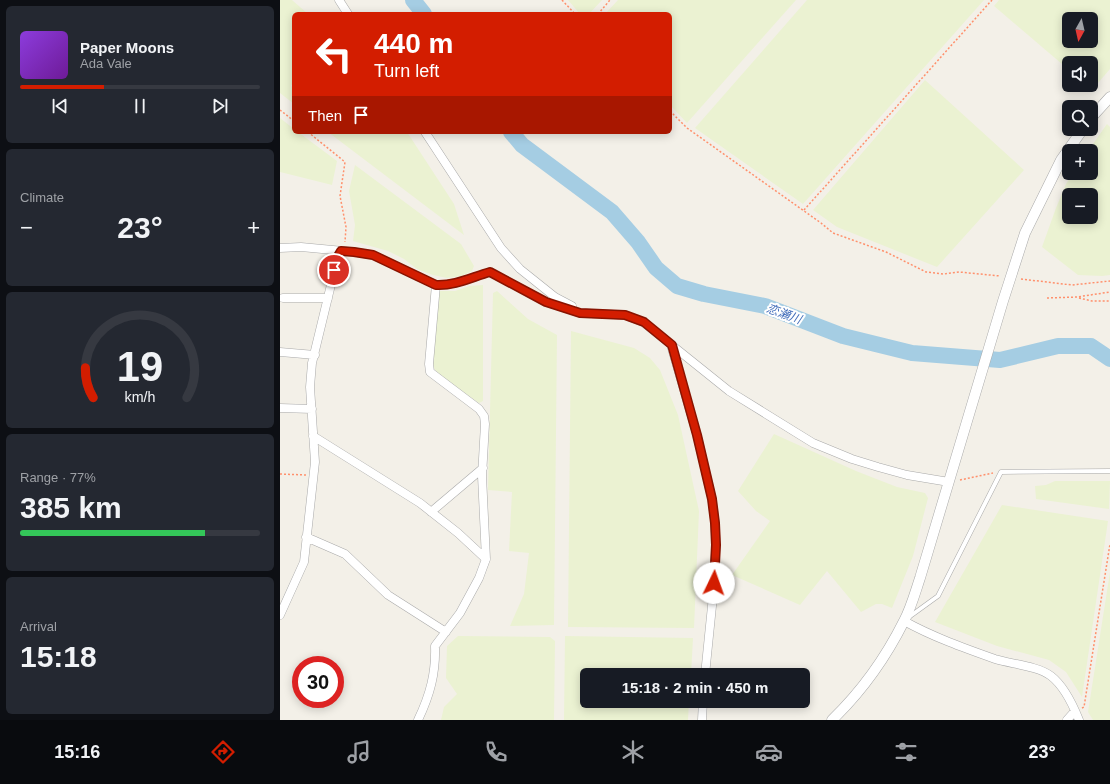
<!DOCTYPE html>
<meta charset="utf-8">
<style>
:root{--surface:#171b24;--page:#242831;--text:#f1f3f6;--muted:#9ea1a6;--line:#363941;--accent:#d31d00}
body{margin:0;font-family:Helvetica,"Noto Sans JP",sans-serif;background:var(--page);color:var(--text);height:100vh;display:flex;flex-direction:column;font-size:15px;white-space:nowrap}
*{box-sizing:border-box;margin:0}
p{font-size:13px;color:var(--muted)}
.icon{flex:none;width:22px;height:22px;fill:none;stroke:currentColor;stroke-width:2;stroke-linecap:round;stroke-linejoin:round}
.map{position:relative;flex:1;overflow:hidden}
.details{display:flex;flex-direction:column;gap:6px;padding:6px;background:#0d0f14;width:280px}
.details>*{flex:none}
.hud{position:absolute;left:12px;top:12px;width:380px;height:122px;border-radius:6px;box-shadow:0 2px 10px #0003;background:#d31d00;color:#fff;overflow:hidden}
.needle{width:26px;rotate:188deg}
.fabs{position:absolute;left:782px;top:12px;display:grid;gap:8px}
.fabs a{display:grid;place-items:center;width:36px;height:36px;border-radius:6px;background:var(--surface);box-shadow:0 2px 10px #0003;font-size:20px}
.speed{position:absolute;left:12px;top:656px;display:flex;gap:8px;font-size:20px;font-weight:700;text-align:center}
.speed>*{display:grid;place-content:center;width:52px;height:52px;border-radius:50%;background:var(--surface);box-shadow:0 2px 10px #0003;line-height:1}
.speed .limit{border:6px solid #d22;background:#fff;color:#111}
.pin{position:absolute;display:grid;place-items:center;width:34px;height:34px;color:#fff;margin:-17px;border:2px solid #fff;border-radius:50%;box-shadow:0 1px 4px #0007}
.me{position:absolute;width:44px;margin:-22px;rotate:3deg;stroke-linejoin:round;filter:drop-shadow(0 0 3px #0008)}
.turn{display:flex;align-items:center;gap:14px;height:84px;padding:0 16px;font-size:18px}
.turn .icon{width:52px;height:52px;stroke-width:2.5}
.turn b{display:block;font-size:28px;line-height:34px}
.then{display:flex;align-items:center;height:38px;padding:0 16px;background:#0003;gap:8px;font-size:15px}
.big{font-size:30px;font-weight:700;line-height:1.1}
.details .tile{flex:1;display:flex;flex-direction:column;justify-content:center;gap:6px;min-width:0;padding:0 14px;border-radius:6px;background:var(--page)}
.details .dial{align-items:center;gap:0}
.dial svg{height:104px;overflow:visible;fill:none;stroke:var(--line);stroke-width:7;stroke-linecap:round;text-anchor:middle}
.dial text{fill:var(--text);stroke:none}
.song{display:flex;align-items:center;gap:12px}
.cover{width:48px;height:48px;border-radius:6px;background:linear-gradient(135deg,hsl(270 70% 55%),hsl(280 70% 35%))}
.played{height:4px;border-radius:2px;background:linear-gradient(90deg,var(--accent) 35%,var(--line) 35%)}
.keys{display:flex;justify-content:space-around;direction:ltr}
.heat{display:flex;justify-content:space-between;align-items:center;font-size:22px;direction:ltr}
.charge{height:6px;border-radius:3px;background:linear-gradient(90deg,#34c759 77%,var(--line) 0)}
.trip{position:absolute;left:300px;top:668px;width:230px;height:40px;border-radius:6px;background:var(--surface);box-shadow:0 2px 10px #0003;font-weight:700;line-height:40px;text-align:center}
.dock{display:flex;height:64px;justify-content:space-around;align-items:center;background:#090b0e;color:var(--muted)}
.dock .icon{width:28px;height:28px}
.dock .current{color:var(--accent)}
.dock b{font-size:18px;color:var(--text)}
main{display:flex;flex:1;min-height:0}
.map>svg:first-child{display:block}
</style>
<main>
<section class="details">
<div class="tile">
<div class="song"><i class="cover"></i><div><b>Paper Moons</b><p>Ada Vale</p></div></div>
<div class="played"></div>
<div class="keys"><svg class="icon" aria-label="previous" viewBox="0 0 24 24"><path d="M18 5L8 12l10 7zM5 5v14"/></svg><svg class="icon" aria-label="pause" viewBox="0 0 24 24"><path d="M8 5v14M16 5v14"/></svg><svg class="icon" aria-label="next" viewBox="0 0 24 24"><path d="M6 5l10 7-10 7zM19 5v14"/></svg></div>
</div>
<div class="tile"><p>Climate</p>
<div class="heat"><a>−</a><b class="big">23°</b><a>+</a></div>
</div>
<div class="tile dial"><svg viewBox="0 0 100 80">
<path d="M14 69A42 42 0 1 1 86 69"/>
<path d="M14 69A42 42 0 0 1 8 46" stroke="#d31d00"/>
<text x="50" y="56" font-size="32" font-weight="700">19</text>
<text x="50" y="72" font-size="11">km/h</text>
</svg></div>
<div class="tile"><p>Range · 77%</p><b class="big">385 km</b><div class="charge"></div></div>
<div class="tile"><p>Arrival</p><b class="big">15:18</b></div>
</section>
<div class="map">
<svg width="830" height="720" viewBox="0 0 830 720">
<rect width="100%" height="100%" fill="#f3f0e8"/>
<!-- farmland -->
<path fill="#ebf2d2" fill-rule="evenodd" d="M0,0h12l16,14h-14v67l-3,5 3,2v16l-14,-11z
M288,0h34l-13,14h-9z
M338,0h178l-109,123 -17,-18v-91h-65z
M527,0h177l-181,204 -108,-76z
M719,0h111v69l-18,21 -6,-5h5v-22h-22v7l-75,-64zM789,19h22v22h-22z
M645,80l99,90 -87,97 -100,-40 -24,-17z
M0,118l14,11v3h4l39,29 -5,24 -52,-13z
M827,124l3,3v148l-8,1 -24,-1 -36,-28 14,-39 10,-24 7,-11h18v-22h-3zM789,195h22v22h-22z
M48,132h79l47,72 10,31z
M75,165l106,79 13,22 -2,5 -10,5 -15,2 -14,-3 -16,-6 -13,-10 -16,-8 -35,-10 2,-16 -6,-34z
M203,285v116l-4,2 -38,-26 -8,-10 6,-76h16l15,-5z
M217,291l31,28 29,16 -3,290 -44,1 14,-32 5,-41 -20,-2 3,-59 -24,-2 5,-197z
M291,331l63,17 16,10 10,12 18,45 21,96 -5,117 -126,-1z
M494,434l82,37 41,16 28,6 3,5 -15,58 -21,52 -10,-4h-6l-15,8 -34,-41 -27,34 -68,-30 38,-54 -14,-10 -18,-20z
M775,481h55l-1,28 -73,-10 -1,-13 11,-1z
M722,505l106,16 -26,176 -16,-25 -17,-12 -52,-14 -62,-24z
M830,572v148h-17l-5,-8z
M178,636l92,1 5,4 -1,79h-113l3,-13 13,-13 -11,-16 1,-32z
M285,636l128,2 -2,37h-104v26h102l-1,19h-124z"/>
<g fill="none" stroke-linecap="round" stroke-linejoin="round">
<!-- river -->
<path stroke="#a5cde3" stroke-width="16" d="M133,0l11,14
M231,132l11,13 90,67 26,30 18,26 21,18 27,8 61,12 78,30 69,17 88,7 58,-14h33l19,13"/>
<defs>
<path id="service" d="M629,617l29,-21 63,-124 109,-1"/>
<path id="minor" d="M59,0l9,14
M145,132l76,116 19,21 35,28 17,9
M0,248l21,-1 53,5 19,3 63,30c19,1 36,-8 54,-13l56,30 34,11 45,2 18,7 86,69 84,52 39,16 26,8 29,8 42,7
M3,298h45
M391,345l26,90 15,64 3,24 1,22 -3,51 -8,79
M0,352l35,3
M0,408l32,1
M33,436l107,67 38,30 28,26
M151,512l52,-44
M26,537l39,17 43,41 58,37
M0,615l24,-53 11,-100 -5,-75 2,-24 26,-107 3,-5
M624,621c29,16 60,27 91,38 16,5 43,7 56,17 13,10 22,29 28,44
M138,720c12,-25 18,-47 17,-74l25,-33 19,-35 7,-19 -4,-83 3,-52 -1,-8 -5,-7 -49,-37 -1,-8 7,-79
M422,720l1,-19
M787,720l8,-9"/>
<path id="tertiary" d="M811,118l19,-21
M552,720c29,-28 54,-63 72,-99 7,-13 11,-28 16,-43l83,-277 22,-68 36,-73 22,-31"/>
</defs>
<!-- service casing -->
<use href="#service" stroke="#a9a9a9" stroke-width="5"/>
<!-- minor casing -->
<use href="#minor" stroke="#a9a9a9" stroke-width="9"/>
<!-- tertiary casing -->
<use href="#tertiary" stroke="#a9a9a9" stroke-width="11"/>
<!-- path -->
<path stroke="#ff906c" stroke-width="1.5" stroke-dasharray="2 2" stroke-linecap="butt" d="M282,0l13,14
M318,14l12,-14
M0,110l14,11
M390,111l17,17 134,95 12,10 53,19 40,20 18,2 15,-2 41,4
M28,132l37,30 -5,34 6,31 -1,15
M524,210l188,-210
M741,279l51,6 38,-4
M767,298l30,-1 33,-5
M799,298l13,3h18
M0,474l26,1
M680,480l33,-7
M802,708l2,-1 26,-163"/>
<!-- service -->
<use href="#service" stroke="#fff" stroke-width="4"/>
<!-- minor -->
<use href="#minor" stroke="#fff" stroke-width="8"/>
<!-- tertiary -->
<use href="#tertiary" stroke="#fff" stroke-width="10"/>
</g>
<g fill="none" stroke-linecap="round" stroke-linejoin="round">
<defs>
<path id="route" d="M54,270l4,-14 3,-5 13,1 19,3 63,30c19,1 36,-8 54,-13l56,30 34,11 45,2 19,7 28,23 25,90 15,64 3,24 1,22 -2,38"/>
</defs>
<!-- route casing -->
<use href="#route" stroke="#891300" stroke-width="10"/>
<!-- route -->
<use href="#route" stroke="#d31d00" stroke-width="7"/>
</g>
<g text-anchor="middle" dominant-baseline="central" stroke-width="4" stroke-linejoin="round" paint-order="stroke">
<!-- water labels -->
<g font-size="12" font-style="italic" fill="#446fbb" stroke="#fff">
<text transform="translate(504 314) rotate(20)">恋瀬川</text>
</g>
</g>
</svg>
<div class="fabs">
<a><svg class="needle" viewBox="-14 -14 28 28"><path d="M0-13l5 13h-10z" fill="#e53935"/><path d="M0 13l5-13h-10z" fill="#9ea1a6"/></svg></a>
<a><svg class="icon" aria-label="sound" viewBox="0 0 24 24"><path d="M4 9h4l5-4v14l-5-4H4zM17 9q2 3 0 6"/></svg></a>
<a><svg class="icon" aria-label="search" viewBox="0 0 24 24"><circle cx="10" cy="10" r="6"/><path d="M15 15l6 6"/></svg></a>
<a>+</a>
<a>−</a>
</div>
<div class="speed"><div class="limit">30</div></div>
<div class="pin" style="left:54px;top:270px;background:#d93025"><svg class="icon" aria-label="arrive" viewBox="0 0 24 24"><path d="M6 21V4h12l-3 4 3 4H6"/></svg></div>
<svg class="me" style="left:434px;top:583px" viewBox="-20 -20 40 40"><circle r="19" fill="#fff"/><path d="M0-13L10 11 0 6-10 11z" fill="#d31d00"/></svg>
<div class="trip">15:18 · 2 min · 450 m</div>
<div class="hud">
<div class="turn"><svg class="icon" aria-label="left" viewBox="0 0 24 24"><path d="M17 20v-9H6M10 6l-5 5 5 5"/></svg><div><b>440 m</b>Turn left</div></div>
<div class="then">Then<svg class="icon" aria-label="arrive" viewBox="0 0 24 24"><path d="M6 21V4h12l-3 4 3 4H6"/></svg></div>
</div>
</div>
</main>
<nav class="dock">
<b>15:16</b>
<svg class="icon current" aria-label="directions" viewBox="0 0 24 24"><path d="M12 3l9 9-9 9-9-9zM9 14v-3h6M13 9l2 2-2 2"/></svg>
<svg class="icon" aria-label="music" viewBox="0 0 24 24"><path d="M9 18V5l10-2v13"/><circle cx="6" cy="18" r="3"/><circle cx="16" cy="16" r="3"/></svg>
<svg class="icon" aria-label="phone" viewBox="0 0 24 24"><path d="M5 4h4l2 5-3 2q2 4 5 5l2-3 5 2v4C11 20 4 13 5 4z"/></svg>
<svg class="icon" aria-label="climate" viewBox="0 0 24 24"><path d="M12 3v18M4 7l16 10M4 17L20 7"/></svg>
<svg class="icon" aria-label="car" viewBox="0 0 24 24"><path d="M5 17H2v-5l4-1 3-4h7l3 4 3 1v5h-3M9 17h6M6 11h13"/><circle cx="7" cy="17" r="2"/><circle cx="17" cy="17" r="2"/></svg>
<svg class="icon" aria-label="filters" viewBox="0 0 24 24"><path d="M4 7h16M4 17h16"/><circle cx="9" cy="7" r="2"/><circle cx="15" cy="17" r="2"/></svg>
<b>23°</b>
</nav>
